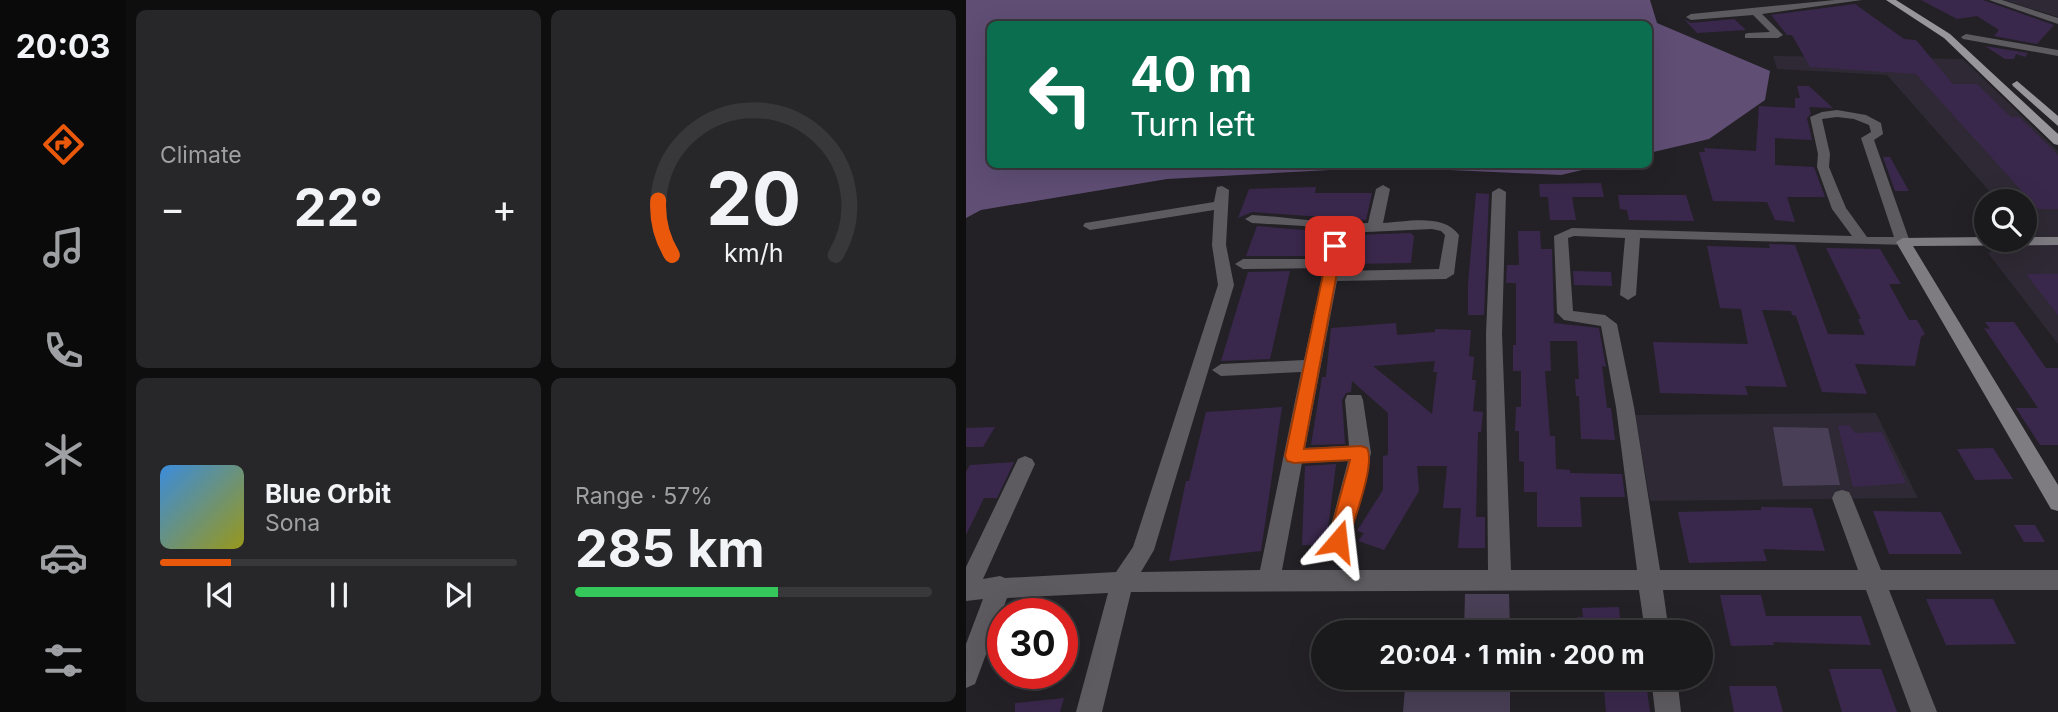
<!DOCTYPE html>
<html lang="en">
<head>
<meta charset="utf-8">
<style>
	:root { --surface:#1a191c; --page:#272629; --text:#f1f3f6; --muted:#9fa0a3; --line:#38383b; --accent:#ea580c }
	body { margin:0; font-family:Inter,sans-serif; background:var(--page); color:var(--text); height:100vh; display:flex; flex-direction:column; font-size:26px; white-space:nowrap }
	* { box-sizing:border-box; margin:0 }
	p { font-size:23px; color:var(--muted) }
	.icon { flex:none; width:38px; height:38px; fill:none; stroke:currentColor; stroke-width:2; stroke-linecap:round; stroke-linejoin:round }
	.map { position:relative; flex:1; overflow:hidden }
	.side { display:flex; flex-direction:column; gap:10px; padding:10px; background:#0e0e0f; width:840px }
	.side>* { flex:none }
	.guide { position:absolute; left:21px; top:21px; width:665px; height:147px; border-radius:10px; box-shadow:0 7px 28px #0002,0 0 0 2px var(--line); background:#0b6e4f; color:#fff; overflow:hidden }
	.buttons { position:absolute; left:1008px; top:189px; display:grid; gap:14px }
	.buttons a { display:grid; place-items:center; width:63px; height:63px; border-radius:50%; background:var(--surface); box-shadow:0 7px 28px #0002,0 0 0 2px var(--line); font-size:35px }
	.speed { position:absolute; left:21px; top:598px; display:flex; gap:14px; font-size:35px; font-weight:700; text-align:center }
	.speed>* { display:grid; place-content:center; width:91px; height:91px; border-radius:50%; background:var(--surface); box-shadow:0 7px 28px #0002,0 0 0 2px var(--line); line-height:1 }
	.speed .limit { border:10px solid #d22; background:#fff; color:#111 }
	.pin { position:absolute; display:grid; place-items:center; width:60px; height:60px; color:#fff; margin:-30px; border-radius:14px; box-shadow:0 4px 10px #0006 }
	.me { position:absolute; width:77px; margin:-38px; rotate:17deg; stroke-linejoin:round; filter:drop-shadow(0 0 5px #0008) }
	.turn { display:flex; align-items:center; gap:24px; height:147px; padding:0 28px; font-size:32px }
	.turn .icon { width:91px; height:91px; stroke-width:2.5 }
	.turn b { display:block; font-size:49px; line-height:60px }
	.big { font-size:52px; font-weight:700; line-height:1.1 }
	.side .widget { flex:1; display:flex; flex-direction:column; justify-content:center; gap:10px; min-width:0; padding:0 24px; border-radius:10px; background:var(--page) }
	.side .dial { align-items:center; gap:0 }
	.dial svg { height:182px; overflow:visible; fill:none; stroke:var(--line); stroke-width:7; stroke-linecap:round; text-anchor:middle }
	.dial text { fill:var(--text); stroke:none }
	.song { display:flex; align-items:center; gap:21px }
	.cover { width:84px; height:84px; border-radius:10px; background:linear-gradient(135deg,hsl(210 70% 55%),hsl(60 70% 35%)) }
	.played { height:7px; border-radius:4px; background:linear-gradient(90deg,var(--accent) 20%,var(--line) 20%) }
	.keys { display:flex; justify-content:space-around; direction:ltr }
	.heat { display:flex; justify-content:space-between; align-items:center; font-size:38px; direction:ltr }
	.charge { height:10px; border-radius:5px; background:linear-gradient(90deg,#34c759 57%,var(--line) 0) }
	.side .tiles { flex:1; display:grid; gap:10px; grid-template-columns:repeat(2,1fr) }
	.trip { position:absolute; left:345px; top:620px; width:402px; height:70px; border-radius:35px; background:var(--surface); box-shadow:0 7px 28px #0002,0 0 0 2px var(--line); font-weight:700; line-height:70px; text-align:center }
	main { display:flex; flex:1; min-height:0 }
	.dock { display:flex; flex-direction:column; width:126px; justify-content:space-around; align-items:center; background:#0a0a0b; color:var(--muted) }
	.dock .icon { width:49px; height:49px }
	.dock .current { color:var(--accent) }
	.dock b { font-size:32px; color:var(--text) }
	.map>svg:first-child { display:block }
</style>
</head>
<body>
<main>
<nav class="dock">
<b>20:03</b>
<svg class="icon current" aria-label="directions" viewBox="0 0 24 24"><path d="M12 3l9 9-9 9-9-9zM9 14v-3h6M13 9l2 2-2 2"/></svg>
<svg class="icon" aria-label="music" viewBox="0 0 24 24"><path d="M9 18V5l10-2v13"/><circle cx="6" cy="18" r="3"/><circle cx="16" cy="16" r="3"/></svg>
<svg class="icon" aria-label="phone" viewBox="0 0 24 24"><path d="M5 4h4l2 5-3 2q2 4 5 5l2-3 5 2v4C11 20 4 13 5 4z"/></svg>
<svg class="icon" aria-label="climate" viewBox="0 0 24 24"><path d="M12 3v18M4 7l16 10M4 17L20 7"/></svg>
<svg class="icon" aria-label="car" viewBox="0 0 24 24"><path d="M5 17H2v-5l4-1 3-4h7l3 4 3 1v5h-3M9 17h6M6 11h13"/><circle cx="7" cy="17" r="2"/><circle cx="17" cy="17" r="2"/></svg>
<svg class="icon" aria-label="filters" viewBox="0 0 24 24"><path d="M4 7h16M4 17h16"/><circle cx="9" cy="7" r="2"/><circle cx="15" cy="17" r="2"/></svg>
</nav>
<section class="side">
<div class="tiles">
<div class="widget"><p>Climate</p>
<div class="heat"><a>−</a><b class="big">22°</b><a>+</a></div>
</div>
<div class="widget dial"><svg viewBox="0 0 100 80">
<path d="M14 69A42 42 0 1 1 86 69"/>
<path d="M14 69A42 42 0 0 1 8 45" stroke="#ea580c"/>
<text x="50" y="56" font-size="32" font-weight="700">20</text>
<text x="50" y="72" font-size="11">km/h</text>
</svg></div>
<div class="widget">
<div class="song"><i class="cover"></i><div><b>Blue Orbit</b><p>Sona</p></div></div>
<div class="played"></div>
<div class="keys"><svg class="icon" aria-label="previous" viewBox="0 0 24 24"><path d="M18 5L8 12l10 7zM5 5v14"/></svg><svg class="icon" aria-label="pause" viewBox="0 0 24 24"><path d="M8 5v14M16 5v14"/></svg><svg class="icon" aria-label="next" viewBox="0 0 24 24"><path d="M6 5l10 7-10 7zM19 5v14"/></svg></div>
</div>
<div class="widget"><p>Range · 57%</p><b class="big">285 km</b><div class="charge"></div></div>
</div>
</section>
<div class="map">
<svg width="1092" height="712" viewBox="0 0 1092 712">
	<rect width="100%" height="100%" fill="#232126"/>
	<g fill="#2e2934">
		<polygon points="1038,0 1092,0 1092,17"/>
		<polygon points="807,56 997,59 1092,151 1092,344 1022,253 1042,240 1059,240 1059,201 1032,201 921,75 811,69"/>
		<polygon points="910,413 952,498 684,501 669,415"/>
	</g>
	<g fill="#493f56">
		<polygon points="807,427 862,428 874,485 817,486"/>
		<polygon points="499,594 543,594 544,632 498,632"/>
		<polygon points="440,677 544,677 544,712 437,712"/>
	</g>
	<polygon fill="#604e75" points="0,0 684,0 691,23 804,71 799,100 743,139 683,153 682,24 24,24 24,164 637,165 595,175 419,167 201,179 15,210 0,218"/>
	<g fill="#3a284c" fill-rule="evenodd">
		<polygon points="955,0 1017,0 1088,25 1071,44 1028,36 1033,30 1011,16 991,19"/>
		<polygon points="889,4 938,39 950,40 987,84 1011,84 1045,117 1053,117 1092,155 1092,209 1072,209 950,74 844,67 826,35 821,35 805,15"/>
		<polygon points="718,19 725,23 768,19 780,30 731,33"/>
		<polygon points="1019,46 1062,53 1059,57 1050,54 1048,59 1039,59"/>
		<polygon points="831,86 843,86 867,108 843,107 845,114 841,118 846,140 809,138 809,165 848,167 859,197 821,197 829,222 809,220 801,202 747,201 733,152 739,152 738,148 790,151 793,106 829,108 829,98 834,98"/>
		<polygon points="917,157 924,157 943,191 929,191"/>
		<polygon points="635,183 638,197 606,197 610,220 584,220 582,197 574,197 573,184"/>
		<polygon points="350,187 349,193 406,193 400,220 286,212 272,218 283,189"/>
		<polygon points="510,193 523,194 518,315 502,315 502,284"/>
		<polygon points="652,195 720,195 728,221 663,220 661,210 654,209"/>
		<polygon points="291,226 348,231 340,256 280,256"/>
		<polygon points="552,231 574,231 575,249 586,249 588,323 633,328 640,367 636,366 641,408 645,408 649,440 615,439 613,396 610,396 609,379 613,379 611,341 584,341 585,371 579,371 584,436 589,436 590,469 604,470 604,473 656,474 659,497 614,497 616,527 571,527 571,492 558,492 558,462 553,461 553,431 549,431 550,407 555,407 555,371 547,371 547,345 550,345 550,283 540,283 541,265 553,265"/>
		<polygon points="444,233 448,236 445,263 384,264 389,235"/>
		<polygon points="803,244 829,245 862,334 899,335 892,319 895,319 860,248 914,249 935,284 923,284 943,320 951,320 959,334 955,337 949,366 889,364 901,394 856,392 830,316 826,315 825,311 796,310 821,387 779,386 782,395 694,393 687,342 782,344 775,309 754,308 741,246 804,248"/>
		<polygon points="324,271 304,359 255,361 282,272"/>
		<polygon points="607,271 645,272 646,286 608,285"/>
		<polygon points="1060,274 1092,274 1092,315"/>
		<polygon points="1019,322 1048,322 1080,368 1092,368 1092,445 1074,445 1050,408 1072,408 1018,328 1024,329"/>
		<path d="M 430,323 L 431,335 L 469,332 L 469,329 L 505,330 L 503,356 L 508,357 L 506,380 L 510,380 L 507,411 L 517,412 L 515,432 L 512,432 L 510,517 L 519,517 L 519,548 L 492,548 L 495,508 L 477,508 L 481,466 L 451,466 L 453,491 L 418,550 L 392,541 L 398,533 L 391,531 L 417,490 L 417,456 L 422,455 L 422,413 L 386,381 L 385,392 L 380,393 L 376,400 L 379,444 L 345,445 L 356,377 L 360,377 L 365,328 ZM 469,361 L 467,372 L 471,372 L 466,414 L 407,366 Z"/>
		<polygon points="316,407 295,551 203,561 220,481 223,481 240,412"/>
		<polygon points="883,425 889,433 916,432 940,483 887,487 872,426"/>
		<polygon points="29,427 17,447 0,447 0,428"/>
		<polygon points="1027,448 1047,479 1009,480 991,449"/>
		<polygon points="48,462 31,498 18,498 0,535 0,472 4,465"/>
		<polygon points="370,464 360,545 336,545 339,466"/>
		<polygon points="795,507 846,508 859,551 797,549 801,561 723,563 712,512 795,510"/>
		<polygon points="907,511 975,512 996,554 923,554"/>
		<polygon points="1048,525 1069,525 1079,542 1058,542"/>
		<polygon points="754,595 795,595 800,616 895,616 905,645 807,642 808,645 765,646"/>
		<polygon points="960,599 1027,599 1050,644 980,645"/>
		<polygon points="653,607 655,632 613,632 611,617 617,617 616,608"/>
		<polygon points="863,669 915,669 931,712 876,712"/>
		<polygon points="763,686 810,686 817,712 768,712"/>
		<polygon points="638,689 681,690 684,712 640,712"/>
		<polygon points="98,698 94,712 49,712 49,703"/>
	</g>
	<g fill="none" stroke-linecap="round" stroke-linejoin="round">
		<g fill="#5d5b5f" fill-rule="evenodd">
			<polygon points="869,0 896,0 796,14 817,35 812,38 779,38 779,34 782,33 804,32 787,15 725,20 720,17 725,14"/>
			<polygon points="1023,0 1036,0 1092,18 1092,24"/>
			<polygon points="1000,34 1092,50 1092,56 997,39 995,37"/>
			<path d="M 871,110 L 900,115 L 915,123 L 917,134 L 908,140 L 944,242 L 942,245 L 674,238 L 670,295 L 662,300 L 654,295 L 659,238 L 608,236 L 602,238 L 607,311 L 639,315 L 651,324 L 668,407 L 694,570 L 892,570 L 866,498 L 869,492 L 876,490 L 883,492 L 886,498 L 915,570 L 1092,570 L 1092,590 L 923,590 L 971,712 L 945,712 L 900,590 L 697,590 L 703,632 L 679,632 L 673,590 L 165,592 L 136,712 L 110,712 L 142,593 L 41,598 L 9,684 L 0,688 L 0,644 L 17,599 L 0,601 L 0,567 L 52,459 L 59,456 L 66,459 L 69,464 L 17,579 L 34,576 L 39,578 L 150,572 L 167,547 L 252,285 L 246,245 L 248,210 L 124,230 L 117,226 L 119,223 L 248,202 L 251,187 L 256,186 L 263,190 L 260,245 L 268,285 L 188,550 L 175,572 L 294,570 L 335,372 L 255,376 L 246,370 L 255,364 L 338,360 L 358,268 L 277,269 L 269,264 L 277,259 L 360,259 L 365,232 L 338,226 L 286,223 L 279,219 L 286,215 C 325,217 364,225 402,223 L 410,189 L 417,185 L 424,189 L 417,223 C 441,222 477,213 493,235 L 488,274 L 480,279 L 371,281 L 339,448 L 383,446 L 379,400 L 381,395 L 395,395 L 397,400 L 405,453 L 383,541 L 380,547 L 372,550 L 364,547 L 361,541 L 382,461 L 336,463 L 316,570 L 522,570 L 520,334 L 526,192 L 533,188 L 540,192 L 536,334 L 545,570 L 671,570 L 650,407 L 635,326 L 598,320 L 591,313 L 588,236 L 606,228 L 886,236 L 866,209 L 851,167 L 852,154 L 844,117 L 856,112 ZM 871,117 L 888,119 L 903,125 L 905,132 L 895,138 L 928,237 L 901,237 L 880,208 L 872,189 L 863,167 L 864,154 L 856,119 ZM 466,229 L 475,231 L 479,235 L 473,269 L 372,271 L 379,233 Z"/>
			<polygon points="685,677 711,677 715,712 689,712"/>
		</g>
		<polygon fill="#7e7c81" fill-rule="evenodd" points="1020,237 1020,240 1059,240 1059,237 1092,237 1092,245 947,246 1092,485 1092,511 1085,509 930,242 937,238"/>
		<g fill="#98959b" fill-rule="evenodd">
			<polygon points="920,0 930,0 984,34 1092,134 1092,145 1088,144 978,38"/>
			<polygon points="1051,81 1092,116 1092,126 1047,86 1046,84"/>
		</g>
	</g>
	<path fill="#ea580c" stroke="#983908" stroke-width="2" d="M 369,242 L 376,246 L 338,449 L 395,446 L 401,448 C 410,464 387,522 382,541 L 379,547 L 372,549 L 365,547 L 362,541 L 384,460 L 328,463 L 321,461 L 319,456 L 363,246 Z"/>
</svg>
<div class="buttons">
<a><svg class="icon" aria-label="search" viewBox="0 0 24 24"><circle cx="10" cy="10" r="6"/><path d="M15 15l6 6"/></svg></a>
</div>
<div class="speed"><div class="limit">30</div></div>
<div class="pin" style="left:369px;top:246px;background:#d93025"><svg class="icon" aria-label="arrive" viewBox="0 0 24 24"><path d="M6 21V4h12l-3 4 3 4H6"/></svg></div>
<svg class="me" style="left:372px;top:541px" viewBox="-20 -20 40 40"><path d="M0-17L14 15 0 8-14 15z" fill="#ea580c" stroke="#fff" stroke-width="4"/></svg>
<div class="trip">20:04 · 1 min · 200 m</div>
<div class="guide">
<div class="turn"><svg class="icon" aria-label="left" viewBox="0 0 24 24"><path d="M17 20v-9H6M10 6l-5 5 5 5"/></svg><div><b>40 m</b>Turn left</div></div>
</div>
</div>
</main>
</body>
</html>
